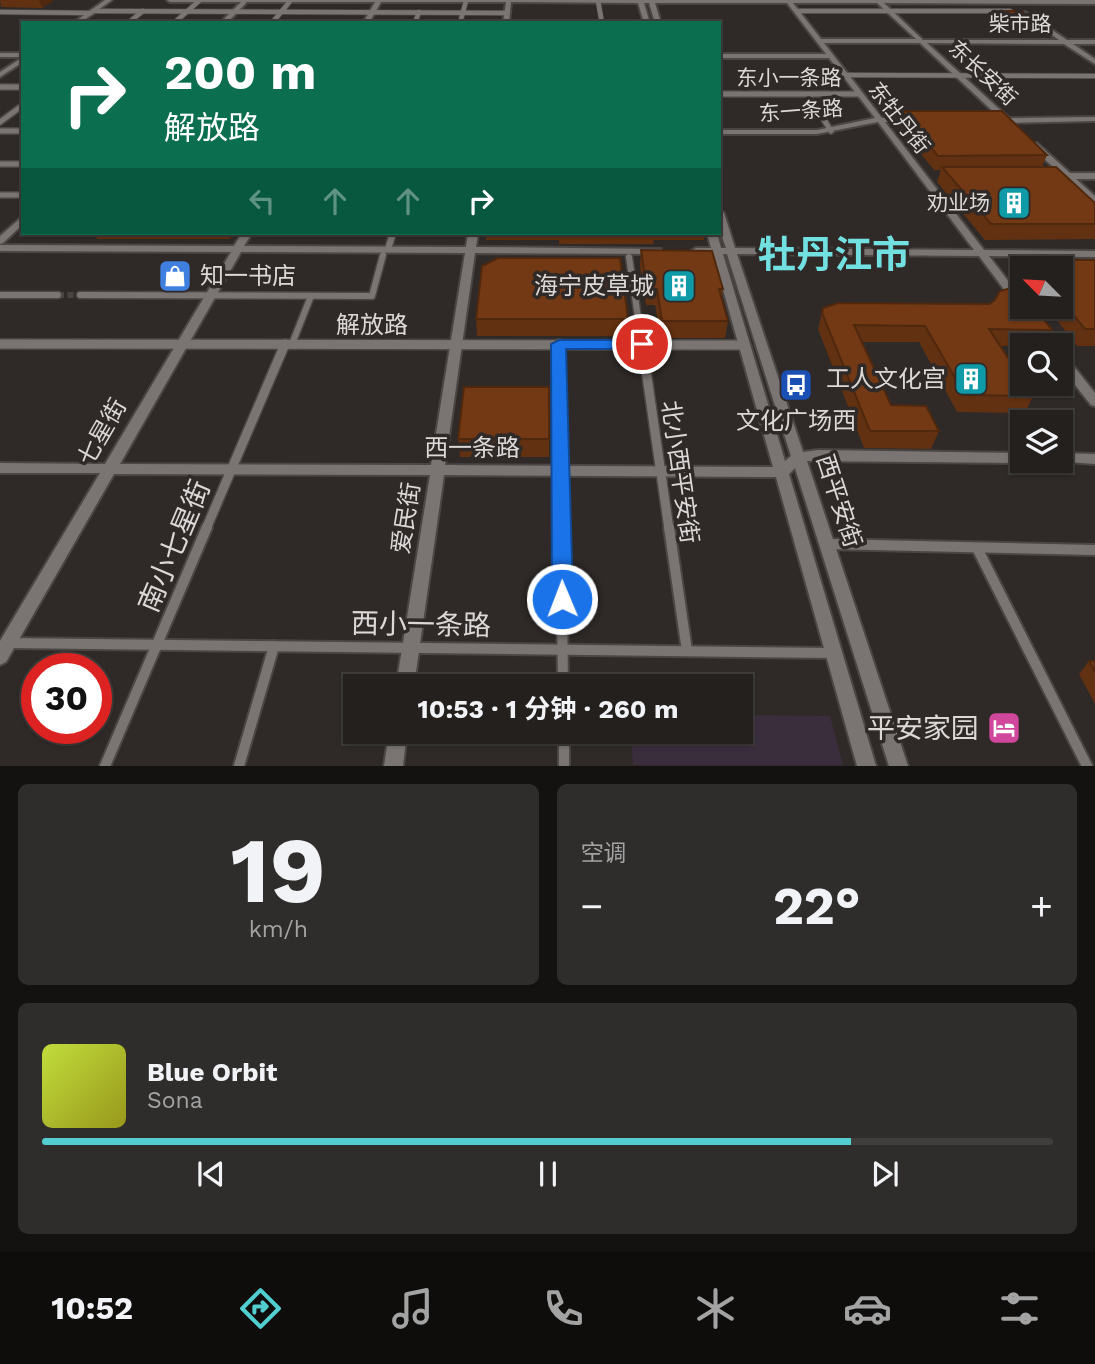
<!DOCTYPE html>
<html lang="zh">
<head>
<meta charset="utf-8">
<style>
	:root { --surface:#23201e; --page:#2f2d2b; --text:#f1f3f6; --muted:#a3a3a4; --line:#403e3c; --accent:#52cdd0 }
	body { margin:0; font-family:"Work Sans","Noto Sans SC",sans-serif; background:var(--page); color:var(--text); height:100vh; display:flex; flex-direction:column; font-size:26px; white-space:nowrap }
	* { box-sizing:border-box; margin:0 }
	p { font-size:23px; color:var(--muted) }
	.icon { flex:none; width:38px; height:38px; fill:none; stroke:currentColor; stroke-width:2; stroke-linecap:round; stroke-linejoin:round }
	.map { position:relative; height:766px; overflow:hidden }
	.drawer { display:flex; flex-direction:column; gap:18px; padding:18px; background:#131210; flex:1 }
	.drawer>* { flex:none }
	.hud { position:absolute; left:21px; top:21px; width:700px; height:214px; border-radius:0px; box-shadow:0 2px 5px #0004,0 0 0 2px var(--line); background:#0b6e4f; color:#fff; overflow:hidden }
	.needle { width:46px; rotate:294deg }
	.fabs { position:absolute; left:1010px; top:256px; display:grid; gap:14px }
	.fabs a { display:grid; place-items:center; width:63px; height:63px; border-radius:0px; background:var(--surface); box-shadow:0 2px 5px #0004,0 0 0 2px var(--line); font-size:35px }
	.speed { position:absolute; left:21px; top:653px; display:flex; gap:14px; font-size:35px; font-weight:700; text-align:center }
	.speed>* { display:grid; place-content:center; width:91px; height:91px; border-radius:50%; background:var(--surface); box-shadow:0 2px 5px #0004,0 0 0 2px var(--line); line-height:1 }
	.speed .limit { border:10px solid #d22; background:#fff; color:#111 }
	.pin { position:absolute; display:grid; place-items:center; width:60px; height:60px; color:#fff; margin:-30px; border:4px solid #fff; border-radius:50%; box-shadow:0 2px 7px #0007 }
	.me { position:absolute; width:77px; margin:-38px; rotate:359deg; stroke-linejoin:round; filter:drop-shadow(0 0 5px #0008) }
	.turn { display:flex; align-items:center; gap:24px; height:147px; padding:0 28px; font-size:32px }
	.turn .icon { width:91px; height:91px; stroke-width:2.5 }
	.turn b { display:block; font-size:49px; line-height:60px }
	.lanes { display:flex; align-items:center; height:66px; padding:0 28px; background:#0003; justify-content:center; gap:35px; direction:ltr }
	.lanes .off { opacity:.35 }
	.big { font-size:52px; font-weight:700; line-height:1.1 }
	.drawer .tile { flex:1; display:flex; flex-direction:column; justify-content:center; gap:10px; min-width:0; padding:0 24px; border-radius:10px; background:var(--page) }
	.drawer .dial { align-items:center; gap:0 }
	.dial b { font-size:91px; line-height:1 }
	.song { display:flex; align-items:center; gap:21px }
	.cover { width:84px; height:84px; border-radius:10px; background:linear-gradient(135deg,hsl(70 70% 55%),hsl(60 70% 35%)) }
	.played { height:7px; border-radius:4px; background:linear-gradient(90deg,var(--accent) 80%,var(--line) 80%) }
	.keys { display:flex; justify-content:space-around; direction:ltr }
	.heat { display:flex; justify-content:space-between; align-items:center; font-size:38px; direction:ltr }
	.drawer .tiles { flex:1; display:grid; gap:18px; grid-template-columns:1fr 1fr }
	.tile:last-child { grid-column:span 2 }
	.trip { position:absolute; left:343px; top:674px; width:410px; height:70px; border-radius:0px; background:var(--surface); box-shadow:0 2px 5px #0004,0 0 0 2px var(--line); font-weight:700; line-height:70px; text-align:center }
	.dock { display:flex; height:112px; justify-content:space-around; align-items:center; background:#0e0d0c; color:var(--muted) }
	.dock .icon { width:49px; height:49px }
	.dock .selected { color:var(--accent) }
	.dock b { font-size:32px; color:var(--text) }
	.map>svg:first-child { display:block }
</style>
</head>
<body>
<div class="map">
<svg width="1095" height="766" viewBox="0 0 1095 766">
	<rect width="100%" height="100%" fill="#2f2a28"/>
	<polygon fill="#3a2e3d" points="740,715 830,716 843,765 633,765 631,732 740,732"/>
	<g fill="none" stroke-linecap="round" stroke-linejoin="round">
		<polyline stroke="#494442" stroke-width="6" stroke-dasharray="6 3.5" stroke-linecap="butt" points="58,295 80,295"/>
		<defs>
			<g id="street-far4">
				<polyline points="598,1 602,23"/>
				<polyline points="93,11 507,13"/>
				<polyline points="796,11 1010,11"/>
				<polyline points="0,12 91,13"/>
				<polyline points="128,23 143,11"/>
				<polyline points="174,23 200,0"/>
				<polyline points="272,23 291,0"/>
				<polyline points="415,23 419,12"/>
				<polyline points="460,23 466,1"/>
				<polyline points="844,75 1095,76"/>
				<polyline points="0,87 23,87"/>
			</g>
			<g id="street-far3">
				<polyline points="0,87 23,87"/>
				<polyline points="719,94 859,94"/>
				<polyline points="808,94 831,131"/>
				<polyline points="0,122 23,105"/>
				<polyline points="0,131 23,131"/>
				<polyline points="0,164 23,164"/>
				<polyline points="0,195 23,195"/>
			</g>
			<g id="street-far2">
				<polyline points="388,249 393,233"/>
				<polyline points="629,257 642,344"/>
				<polyline points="0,295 58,295"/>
				<polyline points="80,295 372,296 383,255"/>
				<polyline points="0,344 103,344"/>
				<polyline points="292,344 311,296"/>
			</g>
			<g id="street-far1">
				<polyline points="642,342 669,529"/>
				<polyline points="0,344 745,345"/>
				<polyline points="559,344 561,529"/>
				<polyline points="206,529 285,344"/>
			</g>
			<g id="street">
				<polyline points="561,527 563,686"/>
				<polyline points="669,527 687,651"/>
				<polyline points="827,544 1095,550"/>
				<polyline points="977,548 1087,766"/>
				<polyline points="8,643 834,653"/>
				<polyline points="564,732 564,766"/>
				<polyline points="105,766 207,527"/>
				<polyline points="239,766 274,646"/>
			</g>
			<g id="secondary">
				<polygon points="105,0 112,0 80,23 73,23"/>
				<path d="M 167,0 L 1095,0 L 1095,4 L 884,3 L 923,40 L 1059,40 L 1023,15 L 1025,12 L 1067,40 L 1095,40 L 1095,44 L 1073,44 L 1095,59 L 1095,64 L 1064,44 L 927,43 L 1009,118 L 1095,117 L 1095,121 L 1008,123 L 992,122 L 992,118 L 1000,118 L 920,43 L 824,43 L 882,118 L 917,118 L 917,122 L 885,122 L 984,250 L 1095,251 L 1095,257 L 989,256 L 1022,299 L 1022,306 L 1027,306 L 1026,308 L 1018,308 L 979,256 L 737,254 L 803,452 L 818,450 L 1022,453 L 1022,460 L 1027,460 L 1022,463 L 807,461 L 908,766 L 889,766 L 795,468 L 789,474 L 876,766 L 857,766 L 776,477 L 444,475 L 414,686 L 396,686 L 430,475 L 114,474 L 6,662 L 0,665 L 0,641 L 100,473 L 0,473 L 0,463 L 105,464 L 231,252 L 0,251 L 0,245 L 234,246 L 242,233 L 252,233 L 244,246 L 466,247 L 468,233 L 478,233 L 476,247 L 661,249 L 661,253 L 657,254 L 475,253 L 445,465 L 773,467 L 713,254 L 696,254 L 691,251 L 696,248 L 711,248 L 707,233 L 717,233 L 721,248 L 726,248 L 719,228 L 719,210 L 724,213 L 735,248 L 974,250 L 878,122 L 817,134 L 719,134 L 719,130 L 817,130 L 875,118 L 829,58 L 719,58 L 719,54 L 826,54 L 787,3 L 655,3 L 661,23 L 655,23 L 649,3 L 644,3 L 650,23 L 644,23 L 638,3 L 511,2 L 509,23 L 503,23 L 506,2 L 381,2 L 369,23 L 363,23 L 375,2 L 247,2 L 227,23 L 220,23 L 241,2 L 170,2 ZM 793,3 L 877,3 L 916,39 L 821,39 ZM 241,252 L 465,253 L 431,465 L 120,464 ZM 723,254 L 727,254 L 791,456 L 785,461 Z"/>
				<rect x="0" y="53" width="23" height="4"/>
				<polygon points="23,57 23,62 0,77 0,72"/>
				<polygon points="1031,143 1037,143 1070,173 1095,173 1095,179 1076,179 1095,196 1095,204 1066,179 1062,178 1062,175 1031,147"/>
				<polygon points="23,216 23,224 3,243 0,244 0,236"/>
				<polygon points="1037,323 1041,324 1058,345 1046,345 1031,326"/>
				<polygon points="1060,353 1064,354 1095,393 1095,406 1091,405 1060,366"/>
				<polygon points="1060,453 1095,454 1095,464 1055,461 1060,460"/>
				<polygon points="389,732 407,732 403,766 384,766"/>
			</g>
		</defs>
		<use href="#street-far4" stroke="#4a4644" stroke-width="6"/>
		<use href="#street-far3" stroke="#4a4644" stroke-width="8"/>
		<use href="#street-far2" stroke="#4a4644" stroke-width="9"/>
		<use href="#street-far1" stroke="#4a4644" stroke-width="12"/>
		<use href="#street" stroke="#4a4644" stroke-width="14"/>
		<use href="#secondary" stroke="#4a4644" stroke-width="4"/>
		<use href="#street-far4" stroke="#7a7572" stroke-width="4.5"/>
		<use href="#street-far3" stroke="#7a7572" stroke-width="5"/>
		<use href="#street-far2" stroke="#7a7572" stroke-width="6"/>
		<use href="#street-far1" stroke="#7a7572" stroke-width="9"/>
		<use href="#street" stroke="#7a7572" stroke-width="10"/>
		<use href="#secondary" fill="#7a7572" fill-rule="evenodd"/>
	</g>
	<g fill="#623111">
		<polygon points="0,0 52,0 53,1 42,8 1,7"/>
		<polygon points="1002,11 1038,23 1035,31 1015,31 1000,19"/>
		<polygon points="902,111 1047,155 1042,167 1095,203 1095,239 985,240 937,182 941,170 934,170 898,125"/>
		<polygon points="95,233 239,233 230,239 97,239"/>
		<polygon points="274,233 381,233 380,235 274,235"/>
		<polygon points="486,233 705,233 704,240 654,240 653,244 559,244 559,240 486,240"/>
		<polygon points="641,250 723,289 722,298 728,321 725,338 661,338 655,305 646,305 640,266"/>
		<polygon points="1029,260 1095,260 1095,346 1077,346 1046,306 1060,306 1060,268 1025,268"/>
		<polygon points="823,308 1052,330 1044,345 1000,346 1033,396 1025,413 957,412 919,342 862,342 891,405 939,431 931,449 864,448 818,329"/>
		<polygon points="476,319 628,319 626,336 477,336"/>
		<polygon points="549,387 549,457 460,457 458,439"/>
		<polygon points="1089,661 1095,661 1095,704 1079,674"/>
	</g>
	<g fill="#50280e">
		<polygon points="39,0 52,0 53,1 42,8"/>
		<polygon points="228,233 239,233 230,239"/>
	</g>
	<g fill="#723914" stroke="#50280e" stroke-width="2">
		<polygon points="1002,11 1021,11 1038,23 1018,22"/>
		<polygon points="902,111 1002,111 1047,155 938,156"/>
		<polygon points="942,167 1056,167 1095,203 1095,224 991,224"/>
		<polygon points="641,250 712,251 723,289 719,289 728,321 662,321 657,289 647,289"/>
		<polygon points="498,258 620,258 628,319 476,319 482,266"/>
		<polygon points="1029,260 1095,260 1095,329 1085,329 1060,299 1060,268 1035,268"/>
		<polygon points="1018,286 1022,292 1022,306 1033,306 1052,330 989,329 1022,379 1022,383 1025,383 1033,396 965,395 925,326 854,325 891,405 926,406 939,431 870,431 822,313 823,308 838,303 989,304 994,301 1000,291"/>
		<polygon points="464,387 549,387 549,439 458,439"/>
		<polygon points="1089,661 1095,661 1095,672"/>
	</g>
	<polygon fill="#1a73e8" stroke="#114b97" stroke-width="2" points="559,340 642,340 649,344 642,349 566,349 573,599 569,605 562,608 555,605 552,599 551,344"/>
	<defs>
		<symbol id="building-square" viewBox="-11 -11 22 22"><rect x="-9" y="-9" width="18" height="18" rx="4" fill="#0f9aa8" stroke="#2f2a28"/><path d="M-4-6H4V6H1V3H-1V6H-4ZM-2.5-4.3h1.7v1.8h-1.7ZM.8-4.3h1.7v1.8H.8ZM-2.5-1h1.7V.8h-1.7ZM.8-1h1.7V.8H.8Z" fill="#fff"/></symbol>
		<symbol id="shop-square" viewBox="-11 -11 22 22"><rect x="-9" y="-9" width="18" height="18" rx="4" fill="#3f7fe0" stroke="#2f2a28"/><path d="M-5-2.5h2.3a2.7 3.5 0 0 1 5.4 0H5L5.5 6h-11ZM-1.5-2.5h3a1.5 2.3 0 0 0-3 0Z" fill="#fff"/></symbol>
		<symbol id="bus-square" viewBox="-11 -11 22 22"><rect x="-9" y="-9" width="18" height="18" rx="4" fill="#1a4fb4" stroke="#2f2a28"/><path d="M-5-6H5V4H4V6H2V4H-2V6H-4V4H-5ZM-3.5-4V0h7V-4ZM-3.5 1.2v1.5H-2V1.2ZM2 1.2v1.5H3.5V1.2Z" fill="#fff"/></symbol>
		<symbol id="hotel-square" viewBox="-11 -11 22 22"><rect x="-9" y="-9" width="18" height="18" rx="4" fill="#d1479c" stroke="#2f2a28"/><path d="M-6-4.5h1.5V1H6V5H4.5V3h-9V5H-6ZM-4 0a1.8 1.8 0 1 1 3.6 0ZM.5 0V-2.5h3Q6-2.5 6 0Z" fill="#fff"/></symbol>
	</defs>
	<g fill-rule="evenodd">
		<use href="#building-square" x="995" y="184" width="38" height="38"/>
		<use href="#shop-square" x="156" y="257" width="38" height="38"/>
		<use href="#building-square" x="660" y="267" width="38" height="38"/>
		<use href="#building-square" x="952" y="360" width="38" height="38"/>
		<use href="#bus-square" x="777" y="366" width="38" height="38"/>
		<use href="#hotel-square" x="985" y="709" width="38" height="38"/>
	</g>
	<g text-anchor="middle" stroke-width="7" stroke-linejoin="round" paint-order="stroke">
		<g font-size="21" fill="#dbd8d7" stroke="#2f2a28">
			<text x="1020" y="31">柴市路</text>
			<text transform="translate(983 73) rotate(43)" y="7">东长安街</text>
			<text x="789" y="85">东小一条路</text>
			<text transform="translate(801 111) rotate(-4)" y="7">东一条路</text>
			<text transform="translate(899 118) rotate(52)" y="7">东牡丹街</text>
		</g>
		<g font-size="21" fill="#dbd8d7" stroke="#2f2a28" text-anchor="end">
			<text x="990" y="210">劝业场</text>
		</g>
		<g font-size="24" fill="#dbd8d7" stroke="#2f2a28" text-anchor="end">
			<text x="200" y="284" text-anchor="start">知一书店</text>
			<text x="654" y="294">海宁皮草城</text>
			<text x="946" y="387">工人文化宫</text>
			<text x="796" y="429" text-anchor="middle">文化广场西</text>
		</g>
		<g font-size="24" fill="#dbd8d7" stroke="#2f2a28">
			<text x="372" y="333">解放路</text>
			<text transform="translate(102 432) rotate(-60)" y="8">七星街</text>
			<text x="472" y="456">西一条路</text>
			<text transform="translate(680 472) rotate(82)" y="8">北小西平安街</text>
			<text transform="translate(839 501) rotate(72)" y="8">西平安街</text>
			<text transform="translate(406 518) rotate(-81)" y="8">爱民街</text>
		</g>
		<g font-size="28" fill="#dbd8d7" stroke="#2f2a28">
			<text transform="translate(174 546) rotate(-67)" y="10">南小七星街</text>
			<text transform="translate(421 624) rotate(1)" y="10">西小一条路</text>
		</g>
		<g font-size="28" fill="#dbd8d7" stroke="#2f2a28" text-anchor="end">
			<text x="979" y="738">平安家园</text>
		</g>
		<g font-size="38" font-weight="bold" fill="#72dfe1" stroke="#2f2a28">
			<text x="834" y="268">牡丹江市</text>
		</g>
	</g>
</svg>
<div class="fabs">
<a><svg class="needle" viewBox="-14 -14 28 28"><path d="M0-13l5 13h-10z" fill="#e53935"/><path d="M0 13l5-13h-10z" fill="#a3a3a4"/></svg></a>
<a><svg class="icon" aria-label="search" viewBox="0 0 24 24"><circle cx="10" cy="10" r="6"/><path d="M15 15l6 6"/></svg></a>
<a><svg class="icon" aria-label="layers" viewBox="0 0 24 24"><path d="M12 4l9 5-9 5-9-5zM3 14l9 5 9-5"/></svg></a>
</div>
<div class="speed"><div class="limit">30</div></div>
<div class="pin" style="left:642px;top:344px;background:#d93025"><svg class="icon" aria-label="arrive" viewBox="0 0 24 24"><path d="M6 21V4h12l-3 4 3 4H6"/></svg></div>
<svg class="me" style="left:562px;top:599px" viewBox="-20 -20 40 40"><circle r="17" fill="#1a73e8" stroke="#fff" stroke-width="3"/><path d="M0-11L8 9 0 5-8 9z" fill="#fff"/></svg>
<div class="trip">10:53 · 1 分钟 · 260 m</div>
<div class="hud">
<div class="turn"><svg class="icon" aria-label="right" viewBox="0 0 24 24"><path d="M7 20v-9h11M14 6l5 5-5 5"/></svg><div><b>200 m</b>解放路</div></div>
<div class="lanes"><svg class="icon off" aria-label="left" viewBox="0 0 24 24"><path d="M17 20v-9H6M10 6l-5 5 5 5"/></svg><svg class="icon off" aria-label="ahead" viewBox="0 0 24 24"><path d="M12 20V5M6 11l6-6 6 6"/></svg><svg class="icon off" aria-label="ahead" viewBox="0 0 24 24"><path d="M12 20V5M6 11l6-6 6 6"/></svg><svg class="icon" aria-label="right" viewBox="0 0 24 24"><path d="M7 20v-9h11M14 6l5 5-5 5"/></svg></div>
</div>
</div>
<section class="drawer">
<div class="tiles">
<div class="tile dial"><b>19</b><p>km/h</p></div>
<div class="tile"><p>空调</p>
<div class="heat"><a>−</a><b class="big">22°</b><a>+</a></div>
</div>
<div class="tile">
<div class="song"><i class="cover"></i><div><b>Blue Orbit</b><p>Sona</p></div></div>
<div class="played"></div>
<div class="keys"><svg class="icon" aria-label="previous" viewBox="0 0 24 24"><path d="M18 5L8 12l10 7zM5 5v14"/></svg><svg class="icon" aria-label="pause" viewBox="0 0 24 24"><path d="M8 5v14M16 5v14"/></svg><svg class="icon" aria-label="next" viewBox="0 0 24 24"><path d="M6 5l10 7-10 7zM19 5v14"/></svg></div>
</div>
</div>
</section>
<nav class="dock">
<b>10:52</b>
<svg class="icon selected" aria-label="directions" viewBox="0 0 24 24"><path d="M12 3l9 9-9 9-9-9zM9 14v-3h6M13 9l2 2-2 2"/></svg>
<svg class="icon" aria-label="music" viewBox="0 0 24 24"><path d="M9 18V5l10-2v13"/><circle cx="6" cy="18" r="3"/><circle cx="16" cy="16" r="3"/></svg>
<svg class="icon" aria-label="phone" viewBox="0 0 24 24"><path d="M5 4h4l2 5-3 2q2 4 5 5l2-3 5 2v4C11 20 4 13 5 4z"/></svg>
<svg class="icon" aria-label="climate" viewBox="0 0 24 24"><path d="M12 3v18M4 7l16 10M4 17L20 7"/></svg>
<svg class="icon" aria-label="car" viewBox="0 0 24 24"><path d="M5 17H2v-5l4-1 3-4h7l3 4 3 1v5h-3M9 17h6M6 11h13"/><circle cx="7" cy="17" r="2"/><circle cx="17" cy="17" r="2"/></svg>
<svg class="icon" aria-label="filters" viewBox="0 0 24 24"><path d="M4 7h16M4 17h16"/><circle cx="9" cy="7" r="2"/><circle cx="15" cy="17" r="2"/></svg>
</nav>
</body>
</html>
